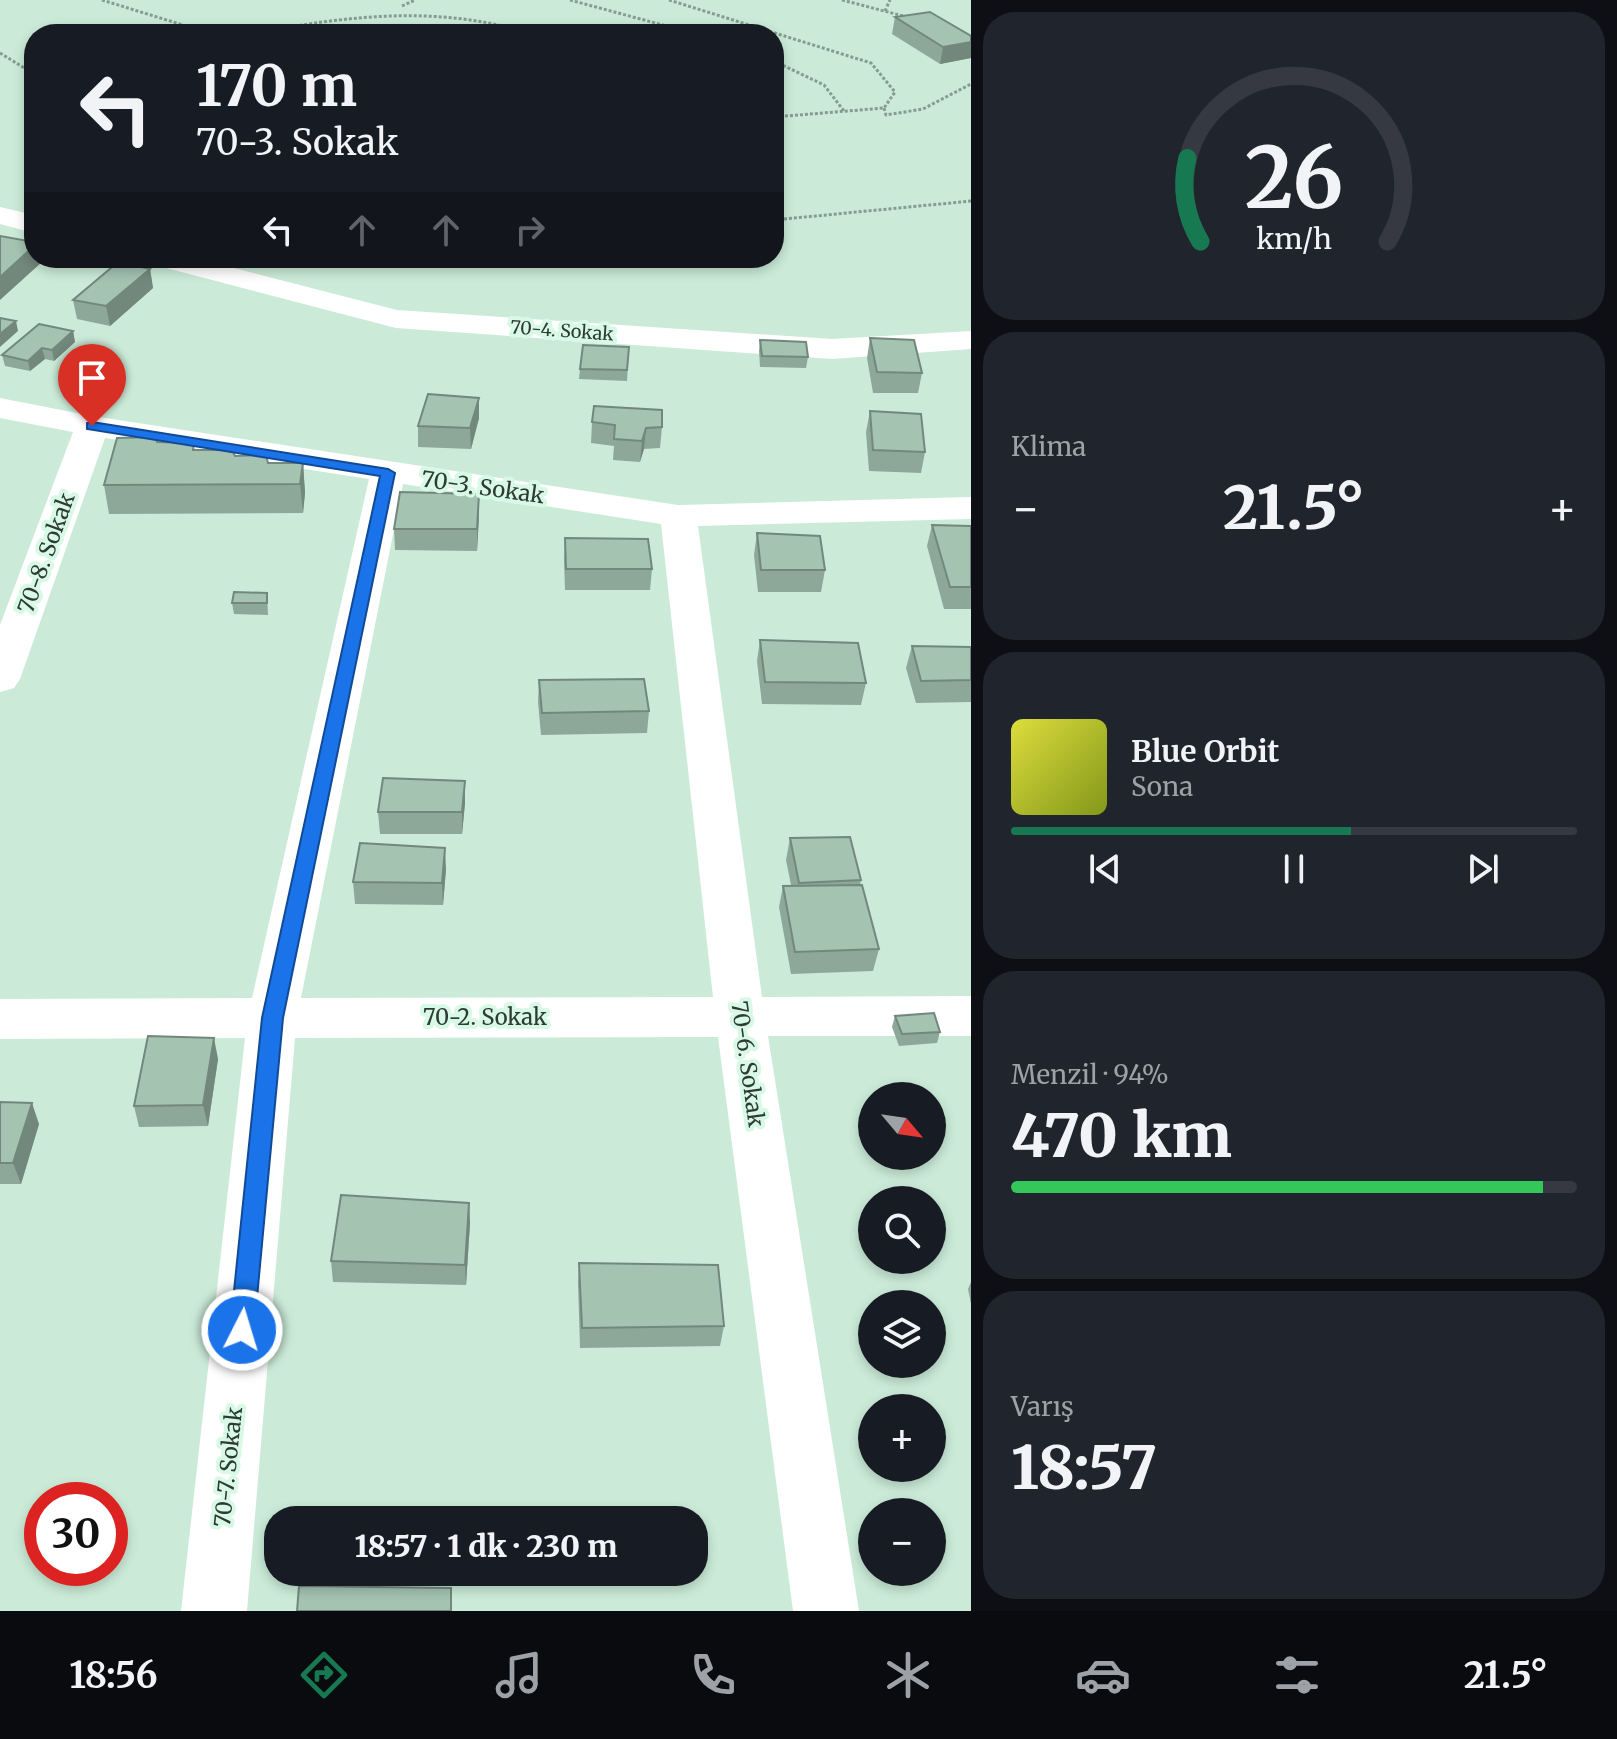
<!DOCTYPE html>
<html lang="tr">
<head>
<meta charset="utf-8">
<style>
	:root { --surface:#171b24; --page:#20242c; --text:#f1f3f6; --muted:#9ea1a6; --line:#363941; --accent:#177951 }
	body { margin:0; font-family:Merriweather,serif; background:var(--page); color:var(--text); height:100vh; display:flex; flex-direction:column; font-size:30px; white-space:nowrap }
	* { box-sizing:border-box; margin:0 }
	p { font-size:26px; color:var(--muted) }
	.icon { flex:none; width:44px; height:44px; fill:none; stroke:currentColor; stroke-width:2; stroke-linecap:round; stroke-linejoin:round }
	.map { position:relative; flex:1; overflow:hidden }
	.sheet { display:flex; flex-direction:column; gap:12px; padding:12px; background:#0d0f14; width:646px }
	.sheet>* { flex:none }
	.hud { position:absolute; left:24px; top:24px; width:760px; height:244px; border-radius:32px; box-shadow:0 4px 12px #0003; background:#171b24; color:var(--text); overflow:hidden }
	.needle { width:52px; rotate:119deg }
	.fabs { position:absolute; left:858px; top:1082px; display:grid; gap:16px }
	.fabs a { display:grid; place-items:center; width:88px; height:88px; border-radius:50%; background:var(--surface); box-shadow:0 4px 12px #0003; font-size:40px }
	.speed { position:absolute; left:24px; top:1482px; display:flex; gap:16px; font-size:40px; font-weight:700; text-align:center }
	.speed>* { display:grid; place-content:center; width:104px; height:104px; border-radius:50%; background:var(--surface); box-shadow:0 4px 12px #0003; line-height:1 }
	.speed .limit { border:12px solid #d22; background:#fff; color:#111 }
	.pin { position:absolute; display:grid; place-items:center; width:68px; height:68px; color:#fff; margin:-82px -34px; border-radius:50% 50% 50% 0; rotate:-45deg; box-shadow:0 0 8px #0007 }
	.pin .icon { rotate:45deg }
	.me { position:absolute; width:88px; margin:-44px; rotate:5deg; stroke-linejoin:round; filter:drop-shadow(0 0 6px #0008) }
	.turn { display:flex; align-items:center; gap:28px; height:168px; padding:0 40px; font-size:36px }
	.turn .icon { width:104px; height:104px; stroke-width:2.5 }
	.turn b { display:block; font-size:56px; line-height:68px }
	.lanes { display:flex; align-items:center; height:76px; padding:0 40px; background:#0003; justify-content:center; gap:40px; direction:ltr }
	.lanes .off { opacity:.35 }
	.big { font-size:60px; font-weight:800; line-height:1.1 }
	.sheet .widget { flex:1; display:flex; flex-direction:column; justify-content:center; gap:12px; min-width:0; padding:0 28px; border-radius:32px; background:var(--page) }
	.sheet .dial { align-items:center; gap:0 }
	.dial svg { height:208px; overflow:visible; fill:none; stroke:var(--line); stroke-width:7; stroke-linecap:round; text-anchor:middle }
	.dial text { fill:var(--text); stroke:none }
	.song { display:flex; align-items:center; gap:24px }
	.cover { width:96px; height:96px; border-radius:12px; background:linear-gradient(135deg,hsl(60 70% 55%),hsl(70 70% 35%)) }
	.played { height:8px; border-radius:4px; background:linear-gradient(90deg,var(--accent) 60%,var(--line) 60%) }
	.keys { display:flex; justify-content:space-around; direction:ltr }
	.heat { display:flex; justify-content:space-between; align-items:center; font-size:44px; direction:ltr }
	.charge { height:12px; border-radius:6px; background:linear-gradient(90deg,#34c759 94%,var(--line) 0) }
	.trip { position:absolute; left:264px; top:1506px; width:444px; height:80px; border-radius:32px; background:var(--surface); box-shadow:0 4px 12px #0003; font-weight:800; line-height:80px; text-align:center }
	.dock { display:flex; height:128px; justify-content:space-around; align-items:center; background:#090b0e; color:var(--muted) }
	.dock .icon { width:56px; height:56px }
	.dock .on { color:var(--accent) }
	.dock b { font-size:36px; color:var(--text) }
	main { display:flex; flex:1; min-height:0 }
	.map>svg:first-child { display:block }
</style>
</head>
<body>
<main>
<div class="map">
<svg width="971" height="1611" viewBox="0 0 971 1611">
	<rect width="100%" height="100%" fill="#cbebd8"/>
	<g fill="none" stroke-linecap="round" stroke-linejoin="round">
		<g stroke="#859c8f" stroke-width="3" stroke-dasharray="3 2" stroke-linecap="butt">
			<polyline points="102,0 212,34"/>
			<polyline points="570,0 696,34"/>
			<polyline points="669,0 871,63 895,92 884,108 774,117"/>
			<polyline points="842,0 907,17"/>
			<polyline points="402,6 415,0"/>
			<polyline points="885,11 890,0"/>
			<path d="M 250,34 C 346,16 437,4 532,34"/>
			<polyline points="0,53 34,74"/>
			<polyline points="774,61 824,85 844,111"/>
			<polyline points="884,108 886,115 923,109 971,84"/>
			<polyline points="774,220 971,201"/>
		</g>
		<g fill="#fff" fill-rule="evenodd">
			<polygon points="0,207 34,215 34,233 0,224"/>
			<polygon points="146,258 195,258 397,310 832,339 971,331 971,349 832,359 396,328 151,264"/>
			<path d="M 0,398 L 92,416 L 678,505 L 971,497 L 971,519 L 698,526 L 762,997 L 971,996 L 971,1036 L 768,1036 L 859,1611 L 793,1611 L 718,1037 L 295,1038 L 247,1611 L 181,1611 L 245,1038 L 0,1039 L 0,999 L 252,998 L 369,479 L 105,438 L 20,679 L 14,688 L 0,692 L 0,625 L 73,432 L 0,418 ZM 403,484 L 661,524 L 713,997 L 301,998 Z"/>
		</g>
	</g>
	<g fill="#8da898">
		<polygon points="895,17 971,42 971,58 940,64 892,34"/>
		<polygon points="150,269 153,288 110,326 77,319 73,300"/>
		<polygon points="73,331 75,342 54,361 45,359 30,371 5,366 2,355"/>
		<polygon points="870,338 922,373 918,393 873,393 867,358"/>
		<polygon points="760,340 808,357 806,368 760,367 759,351"/>
		<polygon points="629,347 627,381 579,379 580,369"/>
		<polygon points="870,411 925,452 921,473 869,471 866,432"/>
		<polygon points="479,418 471,449 418,447 418,426"/>
		<polygon points="592,422 662,427 660,448 644,449 640,462 613,460 614,446 591,443"/>
		<polygon points="157,442 235,456 268,463 303,463 305,493 303,513 109,514 104,485"/>
		<polygon points="479,515 477,551 395,550 394,529"/>
		<polygon points="932,525 971,526 971,609 944,609 927,546"/>
		<polygon points="757,533 825,570 821,592 758,592 754,555"/>
		<polygon points="565,538 652,569 650,590 565,590 564,560"/>
		<polygon points="267,593 268,615 234,614 232,603"/>
		<polygon points="760,640 866,683 861,705 762,704 757,661"/>
		<polygon points="912,646 971,647 971,702 916,703 906,668"/>
		<polygon points="539,680 649,711 647,733 541,735 538,702"/>
		<polygon points="465,781 465,803 462,834 380,834 378,812"/>
		<polygon points="790,838 861,880 860,885 879,949 873,971 791,974 779,907 783,886 791,885 786,860"/>
		<polygon points="446,869 443,905 355,904 353,882"/>
		<polygon points="895,1016 940,1032 937,1043 899,1046 892,1027"/>
		<polygon points="218,1059 208,1126 139,1127 134,1106"/>
		<polygon points="0,1102 39,1124 21,1184 0,1184"/>
		<polygon points="469,1203 470,1223 466,1285 333,1282 331,1261"/>
		<polygon points="579,1263 724,1326 720,1346 580,1348 578,1283"/>
		<polygon points="971,1282 971,1304 968,1289"/>
	</g>
	<g fill="#73887c">
		<polygon points="971,42 971,58 940,64 943,47"/>
		<polygon points="34,246 34,258 41,258 42,262 0,300 0,277"/>
		<polygon points="150,269 153,288 110,326 106,306"/>
		<polygon points="16,321 18,331 0,347 0,334"/>
		<polygon points="73,331 75,342 54,361 52,350"/>
		<polygon points="42,348 45,359 30,371 28,361"/>
		<polygon points="479,398 479,418 471,449 470,428"/>
		<polygon points="646,428 644,449 640,462 642,441"/>
		<polygon points="303,463 305,493 303,513 300,484"/>
		<polygon points="479,494 479,515 477,551 477,529"/>
		<polygon points="465,781 465,803 462,834 462,812"/>
		<polygon points="445,848 446,869 443,905 442,883"/>
		<polygon points="214,1038 218,1059 208,1126 203,1105"/>
		<polygon points="32,1103 39,1124 21,1184 13,1163"/>
		<polygon points="469,1203 470,1223 466,1285 465,1265"/>
	</g>
	<g fill="#a4c3b1" stroke="#73887c" stroke-width="2">
		<polygon points="930,12 971,36 971,42 943,47 895,17"/>
		<polygon points="0,236 34,242 34,246 0,277"/>
		<polygon points="118,262 150,269 106,306 73,300"/>
		<polygon points="0,318 16,321 0,334"/>
		<polygon points="39,324 73,331 52,350 42,348 28,361 2,355"/>
		<polygon points="870,338 914,340 922,373 877,372"/>
		<polygon points="760,340 806,342 808,357 762,356"/>
		<polygon points="583,345 629,347 627,370 580,369"/>
		<polygon points="428,394 479,398 470,428 418,426"/>
		<polygon points="594,406 662,410 662,427 646,428 642,441 614,439 615,425 592,422"/>
		<polygon points="870,411 921,414 925,452 873,450"/>
		<polygon points="155,437 157,442 194,443 193,450 232,450 235,456 266,455 268,463 303,463 300,484 104,485 117,438"/>
		<polygon points="400,492 479,494 477,529 394,529"/>
		<polygon points="932,525 971,526 971,587 950,587"/>
		<polygon points="757,533 820,536 825,570 761,570"/>
		<polygon points="565,538 648,539 652,569 566,569"/>
		<polygon points="234,592 267,593 267,603 232,603"/>
		<polygon points="760,640 858,643 866,683 765,682"/>
		<polygon points="912,646 971,647 971,680 921,681"/>
		<polygon points="644,679 649,711 542,713 539,680"/>
		<polygon points="383,778 465,781 462,812 378,812"/>
		<polygon points="850,837 861,880 799,883 790,838"/>
		<polygon points="360,843 445,848 442,883 353,882"/>
		<polygon points="862,885 879,949 795,952 783,886"/>
		<polygon points="934,1013 940,1032 902,1034 895,1016"/>
		<polygon points="148,1036 214,1038 203,1105 134,1106"/>
		<polygon points="0,1102 32,1103 13,1163 0,1163"/>
		<polygon points="341,1195 469,1203 465,1265 331,1261"/>
		<polygon points="579,1263 718,1265 724,1326 582,1328"/>
		<polygon points="299,1586 451,1588 451,1611 297,1611"/>
	</g>
	<polygon fill="#1a73e8" stroke="#114b97" stroke-width="2" points="92,422 388,469 395,473 283,1018 254,1330 250,1338 242,1341 233,1338 230,1330 262,1018 380,476 87,429 87,423"/>
	<g text-anchor="middle" stroke-width="8" stroke-linejoin="round" paint-order="stroke">
		<g font-size="18" fill="#2e3b34" stroke="#d8f9e5">
			<text transform="translate(562 331) rotate(4)" y="6">70-4. Sokak</text>
		</g>
		<g font-size="22" fill="#2e3b34" stroke="#d8f9e5">
			<text transform="translate(483 487) rotate(8)" y="8">70-3. Sokak</text>
			<text transform="translate(46 553) rotate(-70)" y="8">70-8. Sokak</text>
			<text x="485" y="1025">70-2. Sokak</text>
			<text transform="translate(748 1064) rotate(82)" y="8">70-6. Sokak</text>
			<text transform="translate(228 1467) rotate(-84)" y="8">70-7. Sokak</text>
		</g>
	</g>
</svg>
<div class="fabs">
<a><svg class="needle" viewBox="-14 -14 28 28"><path d="M0-13l5 13h-10z" fill="#e53935"/><path d="M0 13l5-13h-10z" fill="#9ea1a6"/></svg></a>
<a><svg class="icon" aria-label="search" viewBox="0 0 24 24"><circle cx="10" cy="10" r="6"/><path d="M15 15l6 6"/></svg></a>
<a><svg class="icon" aria-label="layers" viewBox="0 0 24 24"><path d="M12 4l9 5-9 5-9-5zM3 14l9 5 9-5"/></svg></a>
<a>+</a>
<a>−</a>
</div>
<div class="speed"><div class="limit">30</div></div>
<div class="pin" style="left:92px;top:426px;background:#d93025"><svg class="icon" aria-label="arrive" viewBox="0 0 24 24"><path d="M6 21V4h12l-3 4 3 4H6"/></svg></div>
<svg class="me" style="left:242px;top:1330px" viewBox="-20 -20 40 40"><circle r="17" fill="#1a73e8" stroke="#fff" stroke-width="3"/><path d="M0-11L8 9 0 5-8 9z" fill="#fff"/></svg>
<div class="trip">18:57 · 1 dk · 230 m</div>
<div class="hud">
<div class="turn"><svg class="icon" aria-label="left" viewBox="0 0 24 24"><path d="M17 20v-9H6M10 6l-5 5 5 5"/></svg><div><b>170 m</b>70-3. Sokak</div></div>
<div class="lanes"><svg class="icon" aria-label="left" viewBox="0 0 24 24"><path d="M17 20v-9H6M10 6l-5 5 5 5"/></svg><svg class="icon off" aria-label="ahead" viewBox="0 0 24 24"><path d="M12 20V5M6 11l6-6 6 6"/></svg><svg class="icon off" aria-label="ahead" viewBox="0 0 24 24"><path d="M12 20V5M6 11l6-6 6 6"/></svg><svg class="icon off" aria-label="right" viewBox="0 0 24 24"><path d="M7 20v-9h11M14 6l5 5-5 5"/></svg></div>
</div>
</div>
<section class="sheet">
<div class="widget dial"><svg viewBox="0 0 100 80">
<path d="M14 69A42 42 0 1 1 86 69"/>
<path d="M14 69A42 42 0 0 1 9 37" stroke="#177951"/>
<text x="50" y="56" font-size="32" font-weight="700">26</text>
<text x="50" y="72" font-size="11">km/h</text>
</svg></div>
<div class="widget"><p>Klima</p>
<div class="heat"><a>−</a><b class="big">21.5°</b><a>+</a></div>
</div>
<div class="widget">
<div class="song"><i class="cover"></i><div><b>Blue Orbit</b><p>Sona</p></div></div>
<div class="played"></div>
<div class="keys"><svg class="icon" aria-label="previous" viewBox="0 0 24 24"><path d="M18 5L8 12l10 7zM5 5v14"/></svg><svg class="icon" aria-label="pause" viewBox="0 0 24 24"><path d="M8 5v14M16 5v14"/></svg><svg class="icon" aria-label="next" viewBox="0 0 24 24"><path d="M6 5l10 7-10 7zM19 5v14"/></svg></div>
</div>
<div class="widget"><p>Menzil · 94%</p><b class="big">470 km</b><div class="charge"></div></div>
<div class="widget"><p>Varış</p><b class="big">18:57</b></div>
</section>
</main>
<nav class="dock">
<b>18:56</b>
<svg class="icon on" aria-label="directions" viewBox="0 0 24 24"><path d="M12 3l9 9-9 9-9-9zM9 14v-3h6M13 9l2 2-2 2"/></svg>
<svg class="icon" aria-label="music" viewBox="0 0 24 24"><path d="M9 18V5l10-2v13"/><circle cx="6" cy="18" r="3"/><circle cx="16" cy="16" r="3"/></svg>
<svg class="icon" aria-label="phone" viewBox="0 0 24 24"><path d="M5 4h4l2 5-3 2q2 4 5 5l2-3 5 2v4C11 20 4 13 5 4z"/></svg>
<svg class="icon" aria-label="climate" viewBox="0 0 24 24"><path d="M12 3v18M4 7l16 10M4 17L20 7"/></svg>
<svg class="icon" aria-label="car" viewBox="0 0 24 24"><path d="M5 17H2v-5l4-1 3-4h7l3 4 3 1v5h-3M9 17h6M6 11h13"/><circle cx="7" cy="17" r="2"/><circle cx="17" cy="17" r="2"/></svg>
<svg class="icon" aria-label="filters" viewBox="0 0 24 24"><path d="M4 7h16M4 17h16"/><circle cx="9" cy="7" r="2"/><circle cx="15" cy="17" r="2"/></svg>
<b>21.5°</b>
</nav>
</body>
</html>
